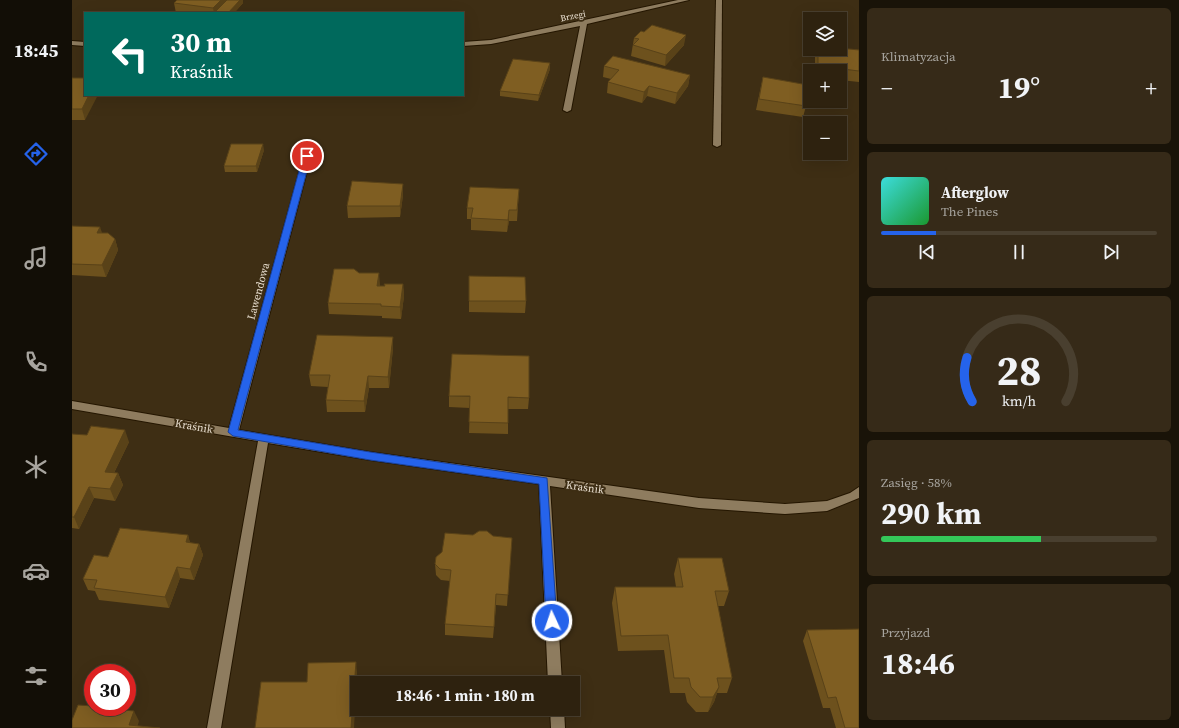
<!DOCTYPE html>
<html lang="pl">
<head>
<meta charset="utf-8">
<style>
	:root { --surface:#2e220f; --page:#362a18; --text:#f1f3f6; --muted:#a7a49e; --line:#493f2f; --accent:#2563eb }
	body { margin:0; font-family:"Source Serif 4",serif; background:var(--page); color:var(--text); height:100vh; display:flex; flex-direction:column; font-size:15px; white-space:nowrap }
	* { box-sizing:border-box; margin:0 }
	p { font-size:13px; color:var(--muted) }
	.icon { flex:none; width:22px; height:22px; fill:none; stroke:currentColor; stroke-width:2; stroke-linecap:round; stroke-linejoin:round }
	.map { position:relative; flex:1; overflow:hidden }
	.panel { display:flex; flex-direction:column; gap:8px; padding:8px; background:#191308; width:320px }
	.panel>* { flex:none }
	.top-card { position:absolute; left:12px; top:12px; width:380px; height:84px; border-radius:0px; box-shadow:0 4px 16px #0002,0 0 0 1px var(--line); background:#00695c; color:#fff; overflow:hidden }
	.buttons { position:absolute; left:731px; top:12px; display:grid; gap:8px }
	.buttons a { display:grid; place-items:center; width:44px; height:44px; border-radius:0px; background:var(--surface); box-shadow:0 4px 16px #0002,0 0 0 1px var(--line); font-size:20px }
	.speed { position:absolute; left:12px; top:664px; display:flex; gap:8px; font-size:20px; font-weight:700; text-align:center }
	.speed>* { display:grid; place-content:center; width:52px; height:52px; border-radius:50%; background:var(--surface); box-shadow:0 4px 16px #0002,0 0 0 1px var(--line); line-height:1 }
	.speed .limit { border:6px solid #d22; background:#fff; color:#111 }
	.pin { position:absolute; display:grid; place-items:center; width:34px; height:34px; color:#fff; margin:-17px; border:2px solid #fff; border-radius:50%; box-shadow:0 1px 4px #0007 }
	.me { position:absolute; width:44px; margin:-22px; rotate:357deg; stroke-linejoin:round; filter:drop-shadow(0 0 3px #0008) }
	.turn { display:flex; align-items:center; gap:14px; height:84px; padding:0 20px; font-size:18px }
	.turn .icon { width:52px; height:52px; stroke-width:2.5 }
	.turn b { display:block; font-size:28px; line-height:34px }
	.big { font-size:30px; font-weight:700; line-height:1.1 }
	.panel .widget { flex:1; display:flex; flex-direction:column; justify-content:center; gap:6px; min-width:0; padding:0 14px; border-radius:6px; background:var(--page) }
	.panel .dial { align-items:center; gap:0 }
	.dial svg { height:104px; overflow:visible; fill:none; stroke:var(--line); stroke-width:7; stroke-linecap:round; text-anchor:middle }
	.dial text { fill:var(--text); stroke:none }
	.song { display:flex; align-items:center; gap:12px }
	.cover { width:48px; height:48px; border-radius:6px; background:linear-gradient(135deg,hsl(180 70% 55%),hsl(130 70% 35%)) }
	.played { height:4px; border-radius:2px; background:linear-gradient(90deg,var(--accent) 20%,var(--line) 20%) }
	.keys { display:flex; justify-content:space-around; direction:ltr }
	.heat { display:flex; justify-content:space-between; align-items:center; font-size:22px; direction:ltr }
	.charge { height:6px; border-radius:3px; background:linear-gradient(90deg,#34c759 58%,var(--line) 0) }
	.trip { position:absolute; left:278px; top:676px; width:230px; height:40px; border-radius:0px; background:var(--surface); box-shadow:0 4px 16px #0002,0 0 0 1px var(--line); font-weight:700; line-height:40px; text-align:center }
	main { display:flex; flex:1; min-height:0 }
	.menu { display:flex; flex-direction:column; width:72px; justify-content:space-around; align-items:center; background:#120e06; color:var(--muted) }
	.menu .icon { width:28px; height:28px }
	.menu .current { color:var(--accent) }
	.menu b { font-size:18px; color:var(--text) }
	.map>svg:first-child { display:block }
</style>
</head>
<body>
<main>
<nav class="menu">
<b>18:45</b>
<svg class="icon current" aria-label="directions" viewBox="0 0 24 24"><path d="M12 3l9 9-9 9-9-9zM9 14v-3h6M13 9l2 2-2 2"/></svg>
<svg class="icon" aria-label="music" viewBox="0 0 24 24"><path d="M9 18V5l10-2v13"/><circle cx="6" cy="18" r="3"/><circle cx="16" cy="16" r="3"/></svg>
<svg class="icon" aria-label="phone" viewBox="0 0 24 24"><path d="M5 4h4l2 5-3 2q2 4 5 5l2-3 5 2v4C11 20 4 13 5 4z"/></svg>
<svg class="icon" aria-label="climate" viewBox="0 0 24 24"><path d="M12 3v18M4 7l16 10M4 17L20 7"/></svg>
<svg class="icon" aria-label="car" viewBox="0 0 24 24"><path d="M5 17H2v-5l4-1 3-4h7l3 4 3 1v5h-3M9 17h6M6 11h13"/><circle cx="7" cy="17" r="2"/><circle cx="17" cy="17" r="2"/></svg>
<svg class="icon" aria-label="filters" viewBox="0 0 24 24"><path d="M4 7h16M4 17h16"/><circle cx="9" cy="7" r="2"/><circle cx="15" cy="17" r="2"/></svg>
</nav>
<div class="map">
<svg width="787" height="728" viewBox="0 0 787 728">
	<rect width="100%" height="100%" fill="#3e2e14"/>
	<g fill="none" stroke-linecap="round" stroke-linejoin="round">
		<defs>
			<g id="minor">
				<polygon points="606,0 617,0 515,24 499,110 495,112 491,110 508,26 419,44 391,46 391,42 419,40"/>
				<polygon points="644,0 650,0 649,145 645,147 641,145"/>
				<polygon points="0,41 13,42 13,46 0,45"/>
				<polygon points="232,154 235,154 239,156 167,430 298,452 627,498 713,504 755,501 778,493 787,487 787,498 755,511 713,514 627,508 478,486 490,683 476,683 467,484 298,460 196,443 149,728 135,728 186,441 0,409 0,401 157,428"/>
				<polygon points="478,709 492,709 493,728 479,728"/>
			</g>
		</defs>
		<use href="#minor" stroke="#241600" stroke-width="2"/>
		<use href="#minor" fill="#8e7c5f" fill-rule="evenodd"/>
	</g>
	<g fill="#6d511d">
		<polygon points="102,3 171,3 162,13 104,13"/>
		<polygon points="562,38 612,45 593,66 559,56"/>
		<polygon points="745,49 768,49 787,50 787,82 768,80 768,71 743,71 743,57"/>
		<polygon points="532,66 618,75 616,86 603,104 575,96 570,103 535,93 536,82 539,79 531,77"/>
		<polygon points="478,69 466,101 428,96 428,91"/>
		<polygon points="691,77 734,106 731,117 684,110"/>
		<rect x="0" y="78" width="13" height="42"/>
		<polygon points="192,150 185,172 153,172 152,166"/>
		<polygon points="447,189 445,221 437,221 435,232 399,230 399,219 395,219 395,208"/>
		<polygon points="331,195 328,217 276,218 275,206"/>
		<polygon points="0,226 30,233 43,239 46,250 34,277 0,275"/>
		<polygon points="397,276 454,301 453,313 397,312"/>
		<polygon points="308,284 308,286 313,286 331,284 332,296 329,319 310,318 310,316 257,314 256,303"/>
		<polygon points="321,348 317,388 297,388 293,412 255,412 254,400 256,387 239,386 237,375"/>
		<polygon points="377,396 457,398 456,409 436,409 436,434 397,433 398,408 377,407"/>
		<polygon points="0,434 57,442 42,473 46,473 51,485 43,501 22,498 7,529 0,528"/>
		<polygon points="116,535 118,543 127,544 131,555 122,580 108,578 97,608 27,600 23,591 16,590 11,579 36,557"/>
		<polygon points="421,536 440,538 435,606 424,605 421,638 373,635 373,624 378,581 369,580 364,575 363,564"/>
		<polygon points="606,558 657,591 652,606 646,606 660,678 655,693 645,693 642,702 636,712 624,712 615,702 613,693 598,693 592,650 546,651 540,603 543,587 604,587 602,574"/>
		<polygon points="735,630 787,728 764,728 758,708 751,708 731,641"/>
	</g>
	<g fill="#594218">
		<polygon points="149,0 156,0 142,13 141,8"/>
		<polygon points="168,0 171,0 171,3 162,13 156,13"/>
		<polygon points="614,35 612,45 593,66 594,55"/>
		<polygon points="478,63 478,69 466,101 467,95"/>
		<polygon points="618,75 616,86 603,104 605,93"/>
		<polygon points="577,86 575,96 570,103 572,92"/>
		<polygon points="17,95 26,95 13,120 10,109"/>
		<polygon points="191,144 192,150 185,172 184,166"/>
		<polygon points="331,184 331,195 328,217 328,206"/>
		<polygon points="437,210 437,221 435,232 436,220"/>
		<polygon points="28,227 32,238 25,233"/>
		<polygon points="43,239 46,250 34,277 30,265"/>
		<polygon points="307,273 308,284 306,297 305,286"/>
		<polygon points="331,284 332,296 329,319 328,307"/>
		<polygon points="321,337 321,348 317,388 316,377"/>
		<polygon points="296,376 297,388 293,412 292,401"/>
		<polygon points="53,430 57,442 37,483 33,472"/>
		<polygon points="46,473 51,485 43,501 38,489"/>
		<polygon points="17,487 22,498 7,529 2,517"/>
		<polygon points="116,535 119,547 114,542"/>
		<polygon points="127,544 131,555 122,580 118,569"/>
		<polygon points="105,567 108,578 97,608 93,597"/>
		<polygon points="424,594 424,605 421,638 422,627"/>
		<polygon points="284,662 285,673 282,728 279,728"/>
		<polygon points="647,687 642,702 636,712 641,697"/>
		<polygon points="62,711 67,721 65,728 57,725"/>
	</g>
	<g fill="#7f5e22" stroke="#594218">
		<polygon points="105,0 149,0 141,8 102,3"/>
		<polygon points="155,0 168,0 156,13 142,13"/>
		<polygon points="580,25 614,35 594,55 561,45 567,39 562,38 569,31 572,32"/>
		<polygon points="768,48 787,50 787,71 746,66 746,49 768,49"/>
		<polygon points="541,56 618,75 605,93 577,86 572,92 536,82 547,70 532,66"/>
		<polygon points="441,59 478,63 467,95 428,91"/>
		<polygon points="691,77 736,85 734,106 687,99"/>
		<polygon points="0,78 13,78 13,95 17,95 10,109 0,109"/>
		<polygon points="159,144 191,144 184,166 152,166"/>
		<polygon points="280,181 331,184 328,206 275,206"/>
		<polygon points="398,187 447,189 445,210 437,210 436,220 399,218 401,208 395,208"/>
		<polygon points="0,226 28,227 25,233 36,233 43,239 30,265 0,264"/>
		<polygon points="262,269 282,269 287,273 307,273 305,286 313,286 312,284 331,284 328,307 309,306 309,304 256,303"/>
		<polygon points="397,276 453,277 454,301 397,301"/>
		<polygon points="245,335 321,337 316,377 296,376 292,401 254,400 258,375 237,375"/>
		<polygon points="380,354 457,356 457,398 436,397 436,423 397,422 398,396 377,396"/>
		<polygon points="19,426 53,430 33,472 46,473 38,489 17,487 2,517 0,517 0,434 15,435"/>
		<polygon points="48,528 116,535 114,542 127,544 118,569 105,567 93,597 22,588 25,580 11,579 22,555 36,557"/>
		<polygon points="407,531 415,531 421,536 440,538 436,595 424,594 422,627 373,624 379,570 368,569 363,564 364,557 370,552 373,533 401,535"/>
		<polygon points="606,558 650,558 657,591 643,591 660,678 645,678 647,687 641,697 628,697 619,687 617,678 602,678 596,635 549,636 543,587 611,587"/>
		<polygon points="787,629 787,728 773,728 764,697 756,698 735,630"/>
		<polygon points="284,662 279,728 183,728 189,682 235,682 236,663"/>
		<polygon points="6,705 21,706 21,707 62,711 57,725 88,728 0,728 0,720"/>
	</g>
	<polygon fill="#2563eb" stroke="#184099" points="235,153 239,156 166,430 298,452 475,478 485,621 484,624 480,626 476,624 474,621 467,484 298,460 161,436 156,432 231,156"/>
	<g text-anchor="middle" stroke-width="4" stroke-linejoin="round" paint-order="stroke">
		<g font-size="9" fill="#e9dfd0" stroke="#3e2e14">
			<text transform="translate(501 16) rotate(-11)" y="3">Brzegi</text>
		</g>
		<g font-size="11" fill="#e9dfd0" stroke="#3e2e14">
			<text transform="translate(186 291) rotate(-75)" y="4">Lawendowa</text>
			<text transform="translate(122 426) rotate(10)" y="4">Kraśnik</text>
			<text transform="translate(513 487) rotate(8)" y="4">Kraśnik</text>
		</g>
	</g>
</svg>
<div class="buttons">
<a><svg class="icon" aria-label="layers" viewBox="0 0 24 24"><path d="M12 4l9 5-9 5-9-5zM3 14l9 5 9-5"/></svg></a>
<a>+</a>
<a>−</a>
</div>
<div class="speed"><div class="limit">30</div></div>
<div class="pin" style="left:235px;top:156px;background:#d93025"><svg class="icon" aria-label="arrive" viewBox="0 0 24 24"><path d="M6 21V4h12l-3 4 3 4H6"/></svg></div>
<svg class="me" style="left:480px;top:621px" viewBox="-20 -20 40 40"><circle r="17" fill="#2563eb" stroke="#fff" stroke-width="3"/><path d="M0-11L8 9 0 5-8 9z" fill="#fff"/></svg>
<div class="trip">18:46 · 1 min · 180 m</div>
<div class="top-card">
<div class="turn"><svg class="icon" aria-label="left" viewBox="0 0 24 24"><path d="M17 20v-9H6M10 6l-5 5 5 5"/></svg><div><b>30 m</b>Kraśnik</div></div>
</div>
</div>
<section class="panel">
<div class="widget"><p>Klimatyzacja</p>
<div class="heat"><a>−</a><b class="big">19°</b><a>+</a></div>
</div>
<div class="widget">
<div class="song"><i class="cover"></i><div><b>Afterglow</b><p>The Pines</p></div></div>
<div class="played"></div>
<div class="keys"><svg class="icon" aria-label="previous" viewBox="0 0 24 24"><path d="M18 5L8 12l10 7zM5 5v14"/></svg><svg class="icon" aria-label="pause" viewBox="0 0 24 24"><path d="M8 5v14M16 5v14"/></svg><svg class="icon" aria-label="next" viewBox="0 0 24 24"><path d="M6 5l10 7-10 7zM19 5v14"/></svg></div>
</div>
<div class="widget dial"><svg viewBox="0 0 100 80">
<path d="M14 69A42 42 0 1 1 86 69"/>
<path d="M14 69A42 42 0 0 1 10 35" stroke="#2563eb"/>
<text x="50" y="56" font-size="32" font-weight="700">28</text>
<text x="50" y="72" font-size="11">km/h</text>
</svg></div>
<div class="widget"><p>Zasięg · 58%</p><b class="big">290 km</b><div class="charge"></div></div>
<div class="widget"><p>Przyjazd</p><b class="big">18:46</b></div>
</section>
</main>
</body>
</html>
